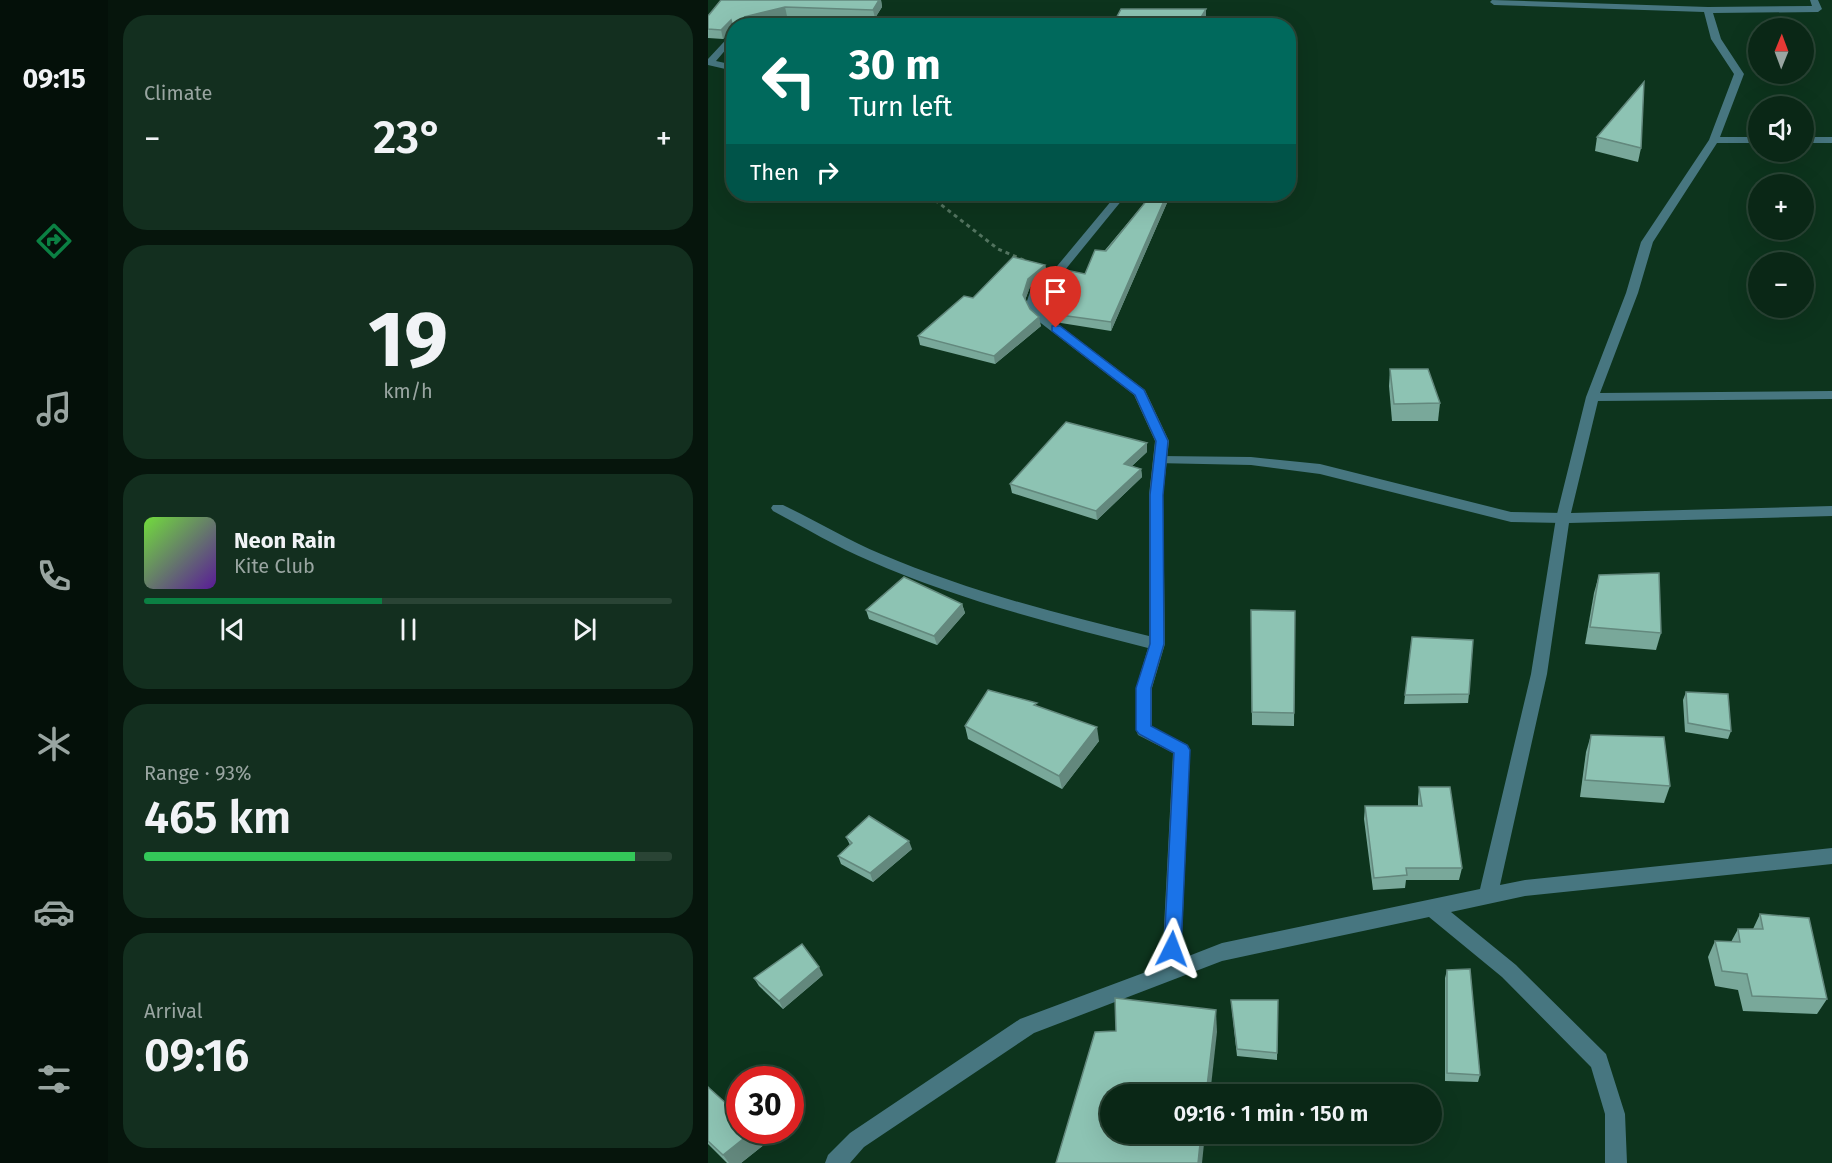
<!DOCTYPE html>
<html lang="en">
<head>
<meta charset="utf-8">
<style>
	:root { --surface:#0a2716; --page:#132f1f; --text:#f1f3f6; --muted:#99a5a1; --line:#2a4435; --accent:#0b8043 }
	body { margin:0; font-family:"Fira Sans",sans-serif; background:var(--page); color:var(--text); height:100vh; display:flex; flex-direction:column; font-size:22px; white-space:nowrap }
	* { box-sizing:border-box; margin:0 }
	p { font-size:20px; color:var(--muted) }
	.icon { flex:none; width:33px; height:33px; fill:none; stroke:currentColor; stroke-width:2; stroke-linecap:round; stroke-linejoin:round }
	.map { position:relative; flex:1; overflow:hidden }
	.details { display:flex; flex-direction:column; gap:15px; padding:15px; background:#06150c; width:600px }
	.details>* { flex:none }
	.top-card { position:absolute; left:18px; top:18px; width:570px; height:183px; border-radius:24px; box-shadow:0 6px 24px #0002,0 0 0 2px var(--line); background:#00695c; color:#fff; overflow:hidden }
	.needle { width:39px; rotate:1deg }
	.tools { position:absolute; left:1040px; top:18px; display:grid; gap:12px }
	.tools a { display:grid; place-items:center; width:66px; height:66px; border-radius:50%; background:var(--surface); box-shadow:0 6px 24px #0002,0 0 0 2px var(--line); font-size:30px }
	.speed { position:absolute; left:18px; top:1066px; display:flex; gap:12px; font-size:30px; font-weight:700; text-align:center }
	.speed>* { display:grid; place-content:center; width:78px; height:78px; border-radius:50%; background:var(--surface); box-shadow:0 6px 24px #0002,0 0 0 2px var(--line); line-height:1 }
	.speed .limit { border:9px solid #d22; background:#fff; color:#111 }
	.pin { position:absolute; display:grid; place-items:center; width:51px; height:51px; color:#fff; margin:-62px -26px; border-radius:50% 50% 50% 0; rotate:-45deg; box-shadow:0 0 6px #0007 }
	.pin .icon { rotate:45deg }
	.me { position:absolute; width:66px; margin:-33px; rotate:3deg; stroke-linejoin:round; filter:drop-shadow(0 0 4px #0008) }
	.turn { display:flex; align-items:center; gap:21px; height:126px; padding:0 24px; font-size:27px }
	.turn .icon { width:78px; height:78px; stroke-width:2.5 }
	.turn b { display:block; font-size:42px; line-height:51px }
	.then { display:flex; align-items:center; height:57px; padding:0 24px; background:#0003; gap:12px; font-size:22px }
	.big { font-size:45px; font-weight:600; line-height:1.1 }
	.details .card { flex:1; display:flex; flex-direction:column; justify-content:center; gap:9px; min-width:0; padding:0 21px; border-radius:24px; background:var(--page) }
	.details .dial { align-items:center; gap:0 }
	.dial b { font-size:78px; line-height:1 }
	.song { display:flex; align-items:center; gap:18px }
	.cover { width:72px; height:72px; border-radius:9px; background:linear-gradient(135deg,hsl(100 70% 55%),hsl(270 70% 35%)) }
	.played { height:6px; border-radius:3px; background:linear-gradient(90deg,var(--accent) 45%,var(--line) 45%) }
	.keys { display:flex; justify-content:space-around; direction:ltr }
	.heat { display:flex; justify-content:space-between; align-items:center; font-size:33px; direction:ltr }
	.charge { height:9px; border-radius:4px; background:linear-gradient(90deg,#34c759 93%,var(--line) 0) }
	.trip { position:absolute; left:392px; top:1084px; width:342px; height:60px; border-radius:30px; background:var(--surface); box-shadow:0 6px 24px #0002,0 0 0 2px var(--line); font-weight:600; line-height:60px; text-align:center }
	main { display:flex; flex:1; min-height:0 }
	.tabs { display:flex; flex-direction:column; width:108px; justify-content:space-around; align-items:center; background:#041009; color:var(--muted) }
	.tabs .icon { width:42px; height:42px }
	.tabs .selected { color:var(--accent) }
	.tabs b { font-size:27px; color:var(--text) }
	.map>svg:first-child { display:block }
</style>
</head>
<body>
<main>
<nav class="tabs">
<b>09:15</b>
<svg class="icon selected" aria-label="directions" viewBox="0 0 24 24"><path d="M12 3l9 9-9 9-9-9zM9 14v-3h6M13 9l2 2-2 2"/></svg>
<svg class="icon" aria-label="music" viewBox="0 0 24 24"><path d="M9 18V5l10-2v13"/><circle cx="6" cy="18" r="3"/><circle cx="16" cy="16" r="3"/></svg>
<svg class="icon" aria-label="phone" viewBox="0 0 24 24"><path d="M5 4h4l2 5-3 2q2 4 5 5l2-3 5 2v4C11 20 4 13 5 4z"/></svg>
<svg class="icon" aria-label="climate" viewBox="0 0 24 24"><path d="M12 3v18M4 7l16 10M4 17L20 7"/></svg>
<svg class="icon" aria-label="car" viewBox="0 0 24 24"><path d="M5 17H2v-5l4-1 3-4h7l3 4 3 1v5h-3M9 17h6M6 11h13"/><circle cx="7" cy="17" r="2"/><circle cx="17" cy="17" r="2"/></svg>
<svg class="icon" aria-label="filters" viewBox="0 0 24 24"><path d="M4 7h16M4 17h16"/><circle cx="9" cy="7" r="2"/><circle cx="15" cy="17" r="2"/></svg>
</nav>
<section class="details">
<div class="card"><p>Climate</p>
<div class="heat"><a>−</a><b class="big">23°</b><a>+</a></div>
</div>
<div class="card dial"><b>19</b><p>km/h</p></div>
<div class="card">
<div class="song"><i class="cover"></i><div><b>Neon Rain</b><p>Kite Club</p></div></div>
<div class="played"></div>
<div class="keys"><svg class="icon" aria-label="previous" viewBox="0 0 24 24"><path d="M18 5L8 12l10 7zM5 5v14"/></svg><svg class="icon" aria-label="pause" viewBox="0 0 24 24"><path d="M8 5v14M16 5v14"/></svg><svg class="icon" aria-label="next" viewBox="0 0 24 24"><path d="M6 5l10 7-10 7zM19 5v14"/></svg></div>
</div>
<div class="card"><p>Range · 93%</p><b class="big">465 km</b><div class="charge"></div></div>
<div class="card"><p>Arrival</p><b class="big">09:16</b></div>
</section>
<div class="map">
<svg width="1124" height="1163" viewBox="0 0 1124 1163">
	<rect width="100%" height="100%" fill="#0d341d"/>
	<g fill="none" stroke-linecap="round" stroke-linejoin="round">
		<polyline stroke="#52735f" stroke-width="2" stroke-dasharray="3 3" stroke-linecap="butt" points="219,194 229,202"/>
		<polyline stroke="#52735f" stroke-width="3" stroke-dasharray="4 4" stroke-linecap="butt" points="227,200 290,249 318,261"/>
		<polygon fill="#477680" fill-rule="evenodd" points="452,456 543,457 612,464 803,512 855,513 862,518 855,523 803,522 612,474 543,465 447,463 445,460 447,457"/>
		<g fill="#477680" fill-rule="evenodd">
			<path d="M 784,0 L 1000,7 L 1104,6 L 1102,0 L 1110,0 L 1114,9 L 1110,12 L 1005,13 L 1013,39 L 1036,74 L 1012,137 L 1050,137 L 1050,143 L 1009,143 L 945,242 L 930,293 L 892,393 L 1124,391 L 1124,399 L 890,401 L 863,513 L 1124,506 L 1124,516 L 861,523 L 839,674 L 792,885 L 817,880 L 1124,848 L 1124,864 L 817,896 L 743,912 L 808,965 L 898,1054 L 917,1114 L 919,1163 L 897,1163 L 897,1114 L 883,1067 L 794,977 L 721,917 L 514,961 L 326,1033 L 156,1147 L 142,1163 L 117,1163 L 120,1155 L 142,1133 L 312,1019 L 454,966 L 465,753 L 430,735 L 428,730 L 428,688 L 440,648 C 346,624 251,600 162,561 C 129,547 97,528 65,511 L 63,508 L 65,505 L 75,505 C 108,521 140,540 173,554 C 260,591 350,614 441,636 L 441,495 L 447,441 L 426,395 L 325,317 L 318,304 L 323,289 L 345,271 L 409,194 L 419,194 L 353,275 L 333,293 L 330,304 L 334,312 L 437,390 L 461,441 L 455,495 L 457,644 L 444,688 L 444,727 L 480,745 L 482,750 L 473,959 L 514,943 L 772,889 L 823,674 L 848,518 L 878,397 L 918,293 L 933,242 L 1001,140 L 1026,74 L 1003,39 L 996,12 L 786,5 L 782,2 Z"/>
			<polygon points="140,20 210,22 388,20 400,26 137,25 137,21"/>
			<polygon points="26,31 26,40 8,61 26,65 26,71 0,65 0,59"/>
			<rect x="1095" y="137" width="29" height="6"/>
		</g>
	</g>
	<g fill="#79a89a">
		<polygon points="13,0 173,0 174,7 167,18 79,16 25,29 15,39 0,38 0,16"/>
		<polygon points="889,137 933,148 930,162 887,151"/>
		<polygon points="444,194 462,194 462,196 403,331 353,323 336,311 332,304 331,295 377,274"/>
		<polygon points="337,265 339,273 322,287 317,300 322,309 333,326 287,364 212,345 210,336 265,298"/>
		<polygon points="682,369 732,403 730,421 684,421 681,386"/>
		<polygon points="439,452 424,466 433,469 434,477 389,520 304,493 302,484"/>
		<polygon points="891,575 953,633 948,650 877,644 886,593"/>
		<polygon points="254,604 257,613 229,645 161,619 158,610"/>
		<polygon points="543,610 587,611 586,726 544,725"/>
		<polygon points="704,637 761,694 760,703 696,704"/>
		<polygon points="978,692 1023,731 1020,739 977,732 975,700"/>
		<polygon points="330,707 391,741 354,789 260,739 257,726"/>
		<polygon points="883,735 962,786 956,803 872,797 878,752"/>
		<polygon points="711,787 754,868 751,880 698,880 697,888 665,890 656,819 657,806 710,806 710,800"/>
		<polygon points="138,837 204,849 165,882 133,864 130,856 142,845"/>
		<polygon points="1052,914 1119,999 1109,1014 1035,1011 1030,990 1007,986 1000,957 1007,941 1023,942 1030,929 1045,929"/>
		<polygon points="739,970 772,1075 770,1082 737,1081 737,978"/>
		<polygon points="115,975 75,1009 51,986 46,978"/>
		<polygon points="523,1000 570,1000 569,1060 529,1056"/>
		<polygon points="0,1087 57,1144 33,1163 19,1163 0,1144"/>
	</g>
	<g fill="#63887d">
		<polygon points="171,0 173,0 174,7 167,18 165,10"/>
		<polygon points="77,7 79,16 42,26 36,17"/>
		<polygon points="498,9 498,22 496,26 488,26"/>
		<polygon points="159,19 160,26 155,26"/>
		<polygon points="23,20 26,29 15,39 13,30"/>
		<polygon points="459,194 462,194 462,196 403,331 403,322"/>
		<polygon points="337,265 339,273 322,287 316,303 315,295 320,279"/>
		<polygon points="331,317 333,326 287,364 286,356"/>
		<polygon points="439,443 439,452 417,472 416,464"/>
		<polygon points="433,469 434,477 389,520 388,511"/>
		<polygon points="254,604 257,613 229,645 226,636"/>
		<polygon points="389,727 391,741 354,789 351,776"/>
		<polygon points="201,841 204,849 165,882 162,873"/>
		<polygon points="111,967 115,975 75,1009 71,1001"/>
		<polygon points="508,1010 509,1032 502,1095 498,1095"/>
		<polygon points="45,1131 48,1131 57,1144 33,1163 21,1163 15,1155"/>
		<polygon points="493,1134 497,1134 494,1163 490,1163"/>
	</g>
	<g fill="#8dc3b3" stroke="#63887d" stroke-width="1.5">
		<polygon points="13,0 171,0 165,10 77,7 36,17 159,19 155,26 26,26 26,31 23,20 13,30 0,29 0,16"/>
		<polygon points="413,9 498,9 488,26 404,26"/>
		<polygon points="936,82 933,148 889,137"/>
		<polygon points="444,194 459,194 403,322 352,315 335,302 331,295 334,286 353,269 377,274 387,250 398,251"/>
		<polygon points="305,257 337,265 320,279 315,295 322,309 331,317 286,356 210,336 256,296 265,298"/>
		<polygon points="682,369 720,369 732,403 686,404"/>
		<polygon points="358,422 439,443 416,464 433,469 388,511 302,484"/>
		<polygon points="951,573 953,633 882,627 891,575"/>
		<polygon points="196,577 254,604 226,636 158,610"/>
		<polygon points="543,610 587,611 586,713 544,712"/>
		<polygon points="704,637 765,640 761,694 697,695"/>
		<polygon points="280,690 329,703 326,705 389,727 351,776 257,726"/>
		<polygon points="978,692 1020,694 1023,731 980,723"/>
		<polygon points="883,735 956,737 962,786 877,780"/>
		<polygon points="711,787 742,787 754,868 698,868 699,875 666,878 657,806 714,806"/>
		<polygon points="161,816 201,841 162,873 130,856 144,843 138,837"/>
		<polygon points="1052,914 1101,918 1119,999 1044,996 1039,974 1014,971 1007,941 1032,942 1030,929 1055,929"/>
		<polygon points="94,944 111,967 71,1001 46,978"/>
		<polygon points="762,969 772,1075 739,1073 739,970"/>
		<polygon points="407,998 508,1010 498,1095 402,1095 402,1134 493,1134 490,1163 348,1163 387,1032 408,1031"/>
		<polygon points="523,1000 570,1000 569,1053 529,1049"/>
		<polygon points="0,1087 32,1116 32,1131 45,1131 15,1155 0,1141"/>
	</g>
	<polygon fill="#1a73e8" stroke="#114b97" stroke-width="1.5" points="344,326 352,326 436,390 460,441 455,495 456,644 443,688 443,726 479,745 482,750 473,949 470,955 464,957 458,955 456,949 466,753 431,734 428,730 428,688 442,644 442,495 448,441 427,395 344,331"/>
</svg>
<div class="tools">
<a><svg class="needle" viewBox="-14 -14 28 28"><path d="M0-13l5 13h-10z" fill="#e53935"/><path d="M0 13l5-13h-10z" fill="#99a5a1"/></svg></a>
<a><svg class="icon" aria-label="sound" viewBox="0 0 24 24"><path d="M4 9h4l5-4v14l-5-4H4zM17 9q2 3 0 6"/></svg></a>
<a>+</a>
<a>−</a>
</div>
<div class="speed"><div class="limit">30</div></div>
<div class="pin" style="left:348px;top:328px;background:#d93025"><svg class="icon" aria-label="arrive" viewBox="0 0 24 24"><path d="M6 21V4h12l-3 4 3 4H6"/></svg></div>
<svg class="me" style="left:464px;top:949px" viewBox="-20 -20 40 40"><path d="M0-17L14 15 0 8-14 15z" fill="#1a73e8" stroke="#fff" stroke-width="4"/></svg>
<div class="trip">09:16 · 1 min · 150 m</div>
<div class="top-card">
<div class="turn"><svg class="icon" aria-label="left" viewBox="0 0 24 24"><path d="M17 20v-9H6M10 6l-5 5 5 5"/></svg><div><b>30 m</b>Turn left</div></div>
<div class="then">Then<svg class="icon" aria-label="right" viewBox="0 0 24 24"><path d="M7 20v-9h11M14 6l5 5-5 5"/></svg></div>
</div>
</div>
</main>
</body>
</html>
